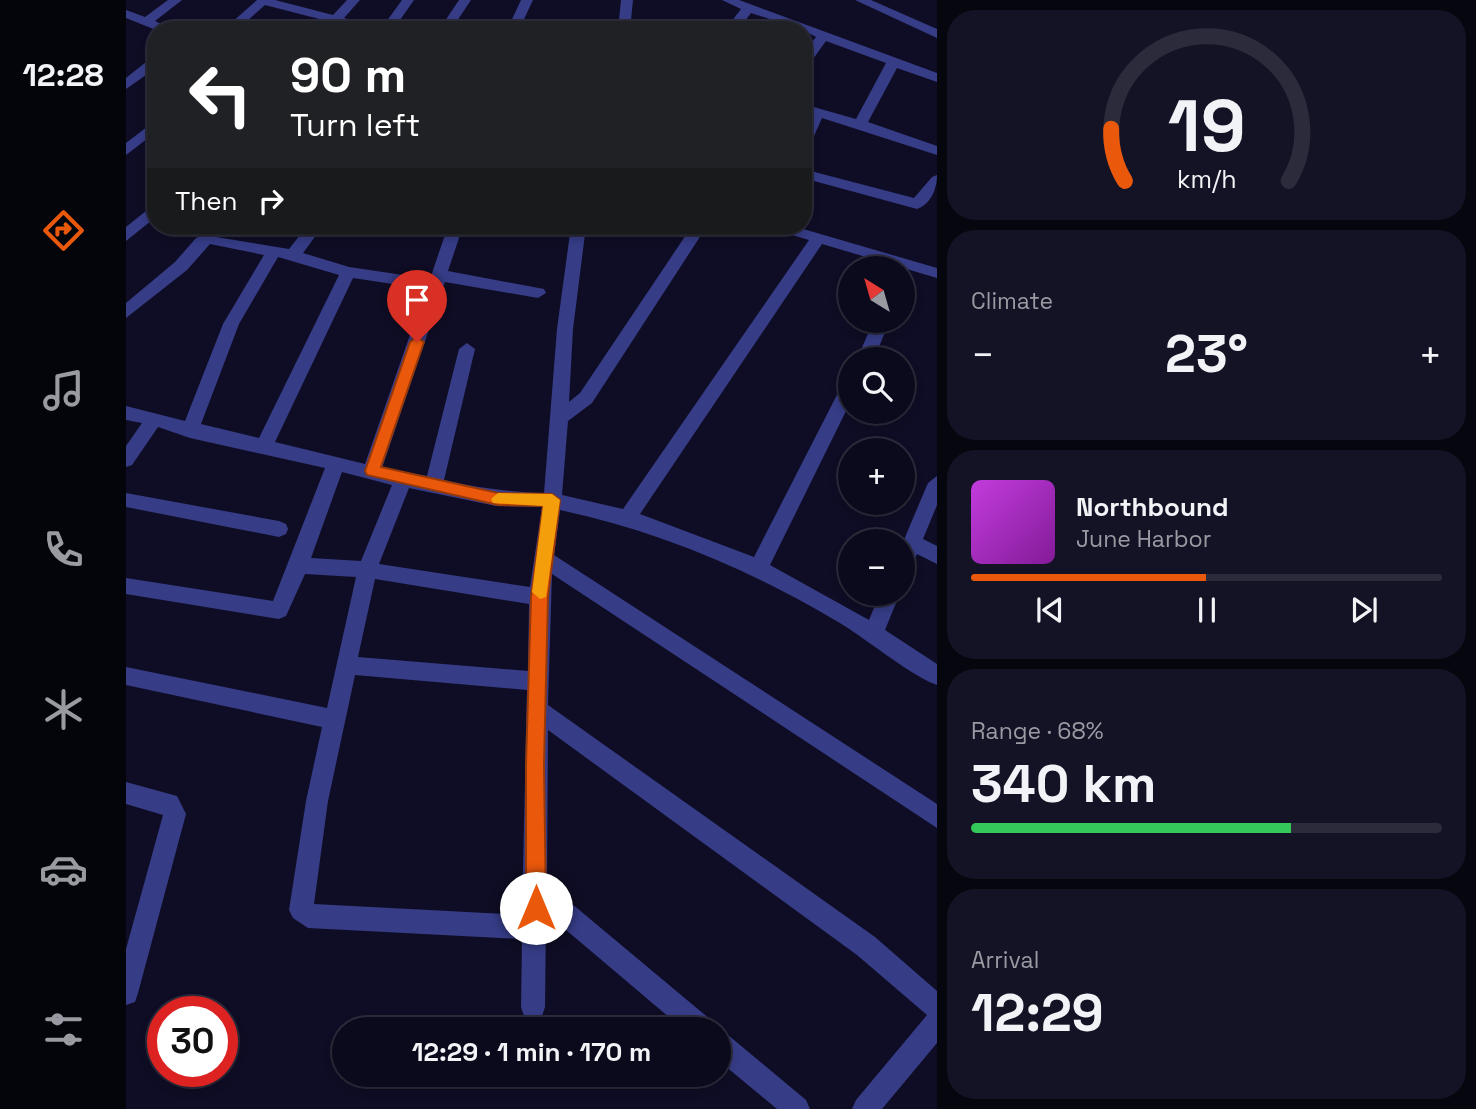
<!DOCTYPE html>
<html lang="en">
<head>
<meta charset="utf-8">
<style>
	:root { --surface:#0b0a1c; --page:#141325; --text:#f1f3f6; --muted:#9a9aa3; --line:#2b2b3b; --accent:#ea580c }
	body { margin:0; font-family:"Space Grotesk",sans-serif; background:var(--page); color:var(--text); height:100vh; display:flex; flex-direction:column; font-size:26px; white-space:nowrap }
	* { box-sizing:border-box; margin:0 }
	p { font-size:23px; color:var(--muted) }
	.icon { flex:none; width:38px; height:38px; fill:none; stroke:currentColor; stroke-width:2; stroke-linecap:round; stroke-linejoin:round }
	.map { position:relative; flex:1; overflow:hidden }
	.panel { display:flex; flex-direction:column; gap:10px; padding:10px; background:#06060f; width:539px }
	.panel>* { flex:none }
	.hud { position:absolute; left:21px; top:21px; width:665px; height:214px; border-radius:28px; box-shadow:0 4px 10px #0003,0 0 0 2px var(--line); background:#202124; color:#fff; overflow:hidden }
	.needle { width:46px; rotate:323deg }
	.fabs { position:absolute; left:712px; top:256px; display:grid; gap:14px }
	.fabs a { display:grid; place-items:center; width:77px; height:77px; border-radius:50%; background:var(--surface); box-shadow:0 4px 10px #0003,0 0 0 2px var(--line); font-size:35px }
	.speed { position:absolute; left:21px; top:996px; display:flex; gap:14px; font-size:35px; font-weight:700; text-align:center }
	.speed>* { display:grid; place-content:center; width:91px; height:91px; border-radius:50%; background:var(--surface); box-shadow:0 4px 10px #0003,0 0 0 2px var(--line); line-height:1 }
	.speed .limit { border:10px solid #d22; background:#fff; color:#111 }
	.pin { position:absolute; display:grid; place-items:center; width:60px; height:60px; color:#fff; margin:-72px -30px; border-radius:50% 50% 50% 0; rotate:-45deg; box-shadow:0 0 7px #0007 }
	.pin .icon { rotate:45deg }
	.me { position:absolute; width:77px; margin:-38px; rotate:0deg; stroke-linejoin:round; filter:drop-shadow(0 0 5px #0008) }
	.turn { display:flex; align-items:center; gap:24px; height:147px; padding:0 28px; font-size:32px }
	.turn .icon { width:91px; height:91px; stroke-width:2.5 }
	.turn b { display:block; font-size:49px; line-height:60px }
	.then { display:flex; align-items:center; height:66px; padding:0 28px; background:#0003; gap:14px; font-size:26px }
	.big { font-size:52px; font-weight:600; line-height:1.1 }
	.panel .widget { flex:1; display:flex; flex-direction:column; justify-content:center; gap:10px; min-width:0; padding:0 24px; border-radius:28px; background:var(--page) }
	.panel .dial { align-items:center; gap:0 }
	.dial svg { height:182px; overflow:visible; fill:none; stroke:var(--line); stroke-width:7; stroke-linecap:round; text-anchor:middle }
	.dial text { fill:var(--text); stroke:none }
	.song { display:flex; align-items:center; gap:21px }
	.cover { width:84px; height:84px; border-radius:10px; background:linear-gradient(135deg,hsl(290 70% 55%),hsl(290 70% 35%)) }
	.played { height:7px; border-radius:4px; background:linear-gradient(90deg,var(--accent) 50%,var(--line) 50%) }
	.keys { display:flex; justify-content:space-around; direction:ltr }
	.heat { display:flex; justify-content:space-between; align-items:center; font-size:38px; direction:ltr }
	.charge { height:10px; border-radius:5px; background:linear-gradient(90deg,#34c759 68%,var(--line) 0) }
	.trip { position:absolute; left:206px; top:1017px; width:399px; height:70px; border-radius:35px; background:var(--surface); box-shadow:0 4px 10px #0003,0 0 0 2px var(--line); font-weight:600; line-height:70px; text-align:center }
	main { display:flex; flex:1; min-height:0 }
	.tab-bar { display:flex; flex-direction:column; width:126px; justify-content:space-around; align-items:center; background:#04040b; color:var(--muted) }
	.tab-bar .icon { width:49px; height:49px }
	.tab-bar .current { color:var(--accent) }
	.tab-bar b { font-size:32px; color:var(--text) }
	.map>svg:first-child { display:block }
</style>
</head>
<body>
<main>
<nav class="tab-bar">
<b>12:28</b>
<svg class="icon current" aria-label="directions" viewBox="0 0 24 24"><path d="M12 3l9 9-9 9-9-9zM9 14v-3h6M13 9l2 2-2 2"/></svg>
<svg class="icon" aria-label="music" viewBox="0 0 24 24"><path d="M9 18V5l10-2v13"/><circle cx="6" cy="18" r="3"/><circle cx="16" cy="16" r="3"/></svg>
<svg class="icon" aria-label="phone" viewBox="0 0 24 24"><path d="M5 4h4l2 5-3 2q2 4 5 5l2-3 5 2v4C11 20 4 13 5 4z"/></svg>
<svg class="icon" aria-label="climate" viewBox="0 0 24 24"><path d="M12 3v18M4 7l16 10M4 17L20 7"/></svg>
<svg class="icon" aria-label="car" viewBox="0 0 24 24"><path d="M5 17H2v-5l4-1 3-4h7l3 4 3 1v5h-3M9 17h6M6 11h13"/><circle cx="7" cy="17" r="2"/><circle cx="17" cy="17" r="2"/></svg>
<svg class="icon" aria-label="filters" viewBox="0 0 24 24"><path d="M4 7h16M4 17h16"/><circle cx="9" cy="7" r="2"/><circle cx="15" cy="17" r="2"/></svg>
</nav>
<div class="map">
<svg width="811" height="1109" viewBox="0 0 811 1109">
	<rect width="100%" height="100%" fill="#0f0d25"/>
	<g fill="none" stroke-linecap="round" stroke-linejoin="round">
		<g fill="#363c86" fill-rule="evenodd">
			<polygon points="42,0 56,0 29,21 47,30 30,30 0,18 0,10 19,17"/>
			<polygon points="131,0 149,0 207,15 221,0 234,0 218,18 255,29 276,0 288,0 267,30 233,30 212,24 204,30 198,26 201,21 139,5 111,30 97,30"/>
			<polygon points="333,0 345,0 325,30 313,30"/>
			<polygon points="395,0 407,0 393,30 381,30"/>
			<polygon points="495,0 507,0 504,30 492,30"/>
			<polygon points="596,0 613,0 811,73 811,82 771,68 742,122 811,146 811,155 696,118 684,145 677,149 677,129 684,114 677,112 677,104 730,119 760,63 700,41 682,66 677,67 677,54 690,37 677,30 625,13 612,30 599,30 615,9"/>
			<polygon points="729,0 745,0 811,29 811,38"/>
			<polygon points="30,60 30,68 0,89 0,78 20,62"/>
			<polygon points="30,120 30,132 0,155 0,143"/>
			<path d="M 677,169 L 788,198 L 806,177 L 811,175 C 811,189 805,204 791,209 L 677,178 Z"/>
			<polygon points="30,203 30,217 0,241 0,227"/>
			<path d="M 181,226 L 197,226 L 177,253 L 223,267 L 304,279 L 322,226 L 337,226 L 322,271 L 418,289 L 420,293 L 412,298 L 319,282 L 256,468 L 301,476 L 333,349 L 341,343 L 349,349 L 318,480 C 352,488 383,492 418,493 L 431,329 L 445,226 L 460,226 L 447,329 L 443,402 L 454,393 L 566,226 L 581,226 L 466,403 L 442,421 L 436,495 L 497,509 L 683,240 L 646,229 L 644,226 L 667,226 L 811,268 L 811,278 L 696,244 L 514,514 L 628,557 L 715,387 L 724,381 L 724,403 L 644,565 L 743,620 L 754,593 L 774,593 L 759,630 L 811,664 L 811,685 C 781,674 738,636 707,619 C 620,568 532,531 434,510 L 428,555 L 811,804 L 811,828 L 426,574 L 422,705 L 749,937 L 811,991 L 811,1043 L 756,1109 L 726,1109 L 730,1100 L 801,1015 L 731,955 L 422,730 L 421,883 L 585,1020 L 589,1029 L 557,1029 L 420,913 L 419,1007 L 416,1016 L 407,1019 L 398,1016 L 395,1007 L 396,939 L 182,928 L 167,918 L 163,910 L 180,801 L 196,727 L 0,685 L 0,667 L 201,708 L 230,577 L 179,574 L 160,616 L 153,619 L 0,594 L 0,578 L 147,601 L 199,468 L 64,438 L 32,427 L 6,465 L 0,467 L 0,446 L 16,423 L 0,420 L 0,406 L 59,421 L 97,324 L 138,255 L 84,244 L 61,270 L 0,318 L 0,303 L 49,262 L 70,238 L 78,235 L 163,249 ZM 152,257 L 213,275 L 133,438 L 75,424 L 113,324 ZM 227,278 L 300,289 L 239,464 L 149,442 ZM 216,472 L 266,485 L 235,561 L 185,558 ZM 283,488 L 370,506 L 416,507 L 404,587 L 253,564 ZM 249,579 L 403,604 L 402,671 L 232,657 ZM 229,675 L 401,690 L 396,915 L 188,904 L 202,801 Z"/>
			<polygon points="748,320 764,320 748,359 731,359"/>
			<polygon points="811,476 811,505 797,539 811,546 811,564 791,554 784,571 777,573 777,542 802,483"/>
			<polygon points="0,493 153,521 160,524 162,529 160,534 153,537 0,507"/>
			<polygon points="0,782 51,796 60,814 12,993 9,1002 0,1005 0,949 37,815 0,804"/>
			<polygon points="593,1031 602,1035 680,1100 684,1109 651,1109 593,1061"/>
		</g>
	</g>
	<polygon fill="#ea580c" stroke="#983908" stroke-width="2" points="291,337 298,342 255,467 372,493 426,494 434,500 422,597 418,764 420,908 417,915 410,918 403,915 400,908 400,764 405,597 417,506 372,505 241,475 239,471 284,342"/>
	<polygon fill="#f59e0b" points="372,493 426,494 434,500 420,597 414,599 406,592 417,506 367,503 365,499"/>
</svg>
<div class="fabs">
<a><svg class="needle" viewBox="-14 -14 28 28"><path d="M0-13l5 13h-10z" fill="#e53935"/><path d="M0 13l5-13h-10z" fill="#9a9aa3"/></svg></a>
<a><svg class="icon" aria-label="search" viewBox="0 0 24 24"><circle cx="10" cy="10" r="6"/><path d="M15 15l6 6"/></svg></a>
<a>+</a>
<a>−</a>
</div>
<div class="speed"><div class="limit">30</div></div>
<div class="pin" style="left:291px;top:342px;background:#d93025"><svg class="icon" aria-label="arrive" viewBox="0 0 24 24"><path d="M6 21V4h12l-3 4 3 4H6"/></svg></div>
<svg class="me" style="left:410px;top:908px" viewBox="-20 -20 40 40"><circle r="19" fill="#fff"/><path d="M0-13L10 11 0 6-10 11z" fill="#ea580c"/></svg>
<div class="trip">12:29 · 1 min · 170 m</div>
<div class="hud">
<div class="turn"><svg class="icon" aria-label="left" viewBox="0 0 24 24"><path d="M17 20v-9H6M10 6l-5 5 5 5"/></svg><div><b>90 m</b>Turn left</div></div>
<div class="then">Then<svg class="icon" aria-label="right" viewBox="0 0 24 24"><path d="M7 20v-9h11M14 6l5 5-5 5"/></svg></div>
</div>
</div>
<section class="panel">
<div class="widget dial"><svg viewBox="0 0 100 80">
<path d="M14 69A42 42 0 1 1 86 69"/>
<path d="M14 69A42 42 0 0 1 8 46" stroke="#ea580c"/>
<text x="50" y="56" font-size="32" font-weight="700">19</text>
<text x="50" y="72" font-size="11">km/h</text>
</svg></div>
<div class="widget"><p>Climate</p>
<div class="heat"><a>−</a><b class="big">23°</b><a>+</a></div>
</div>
<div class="widget">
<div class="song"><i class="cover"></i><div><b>Northbound</b><p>June Harbor</p></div></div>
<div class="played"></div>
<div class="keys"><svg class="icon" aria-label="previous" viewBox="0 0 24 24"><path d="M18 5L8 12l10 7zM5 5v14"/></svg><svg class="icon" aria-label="pause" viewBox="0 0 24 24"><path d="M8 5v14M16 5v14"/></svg><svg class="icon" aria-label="next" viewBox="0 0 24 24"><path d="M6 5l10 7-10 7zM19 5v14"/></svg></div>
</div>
<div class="widget"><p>Range · 68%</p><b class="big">340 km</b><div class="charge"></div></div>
<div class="widget"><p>Arrival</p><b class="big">12:29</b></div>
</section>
</main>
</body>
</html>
